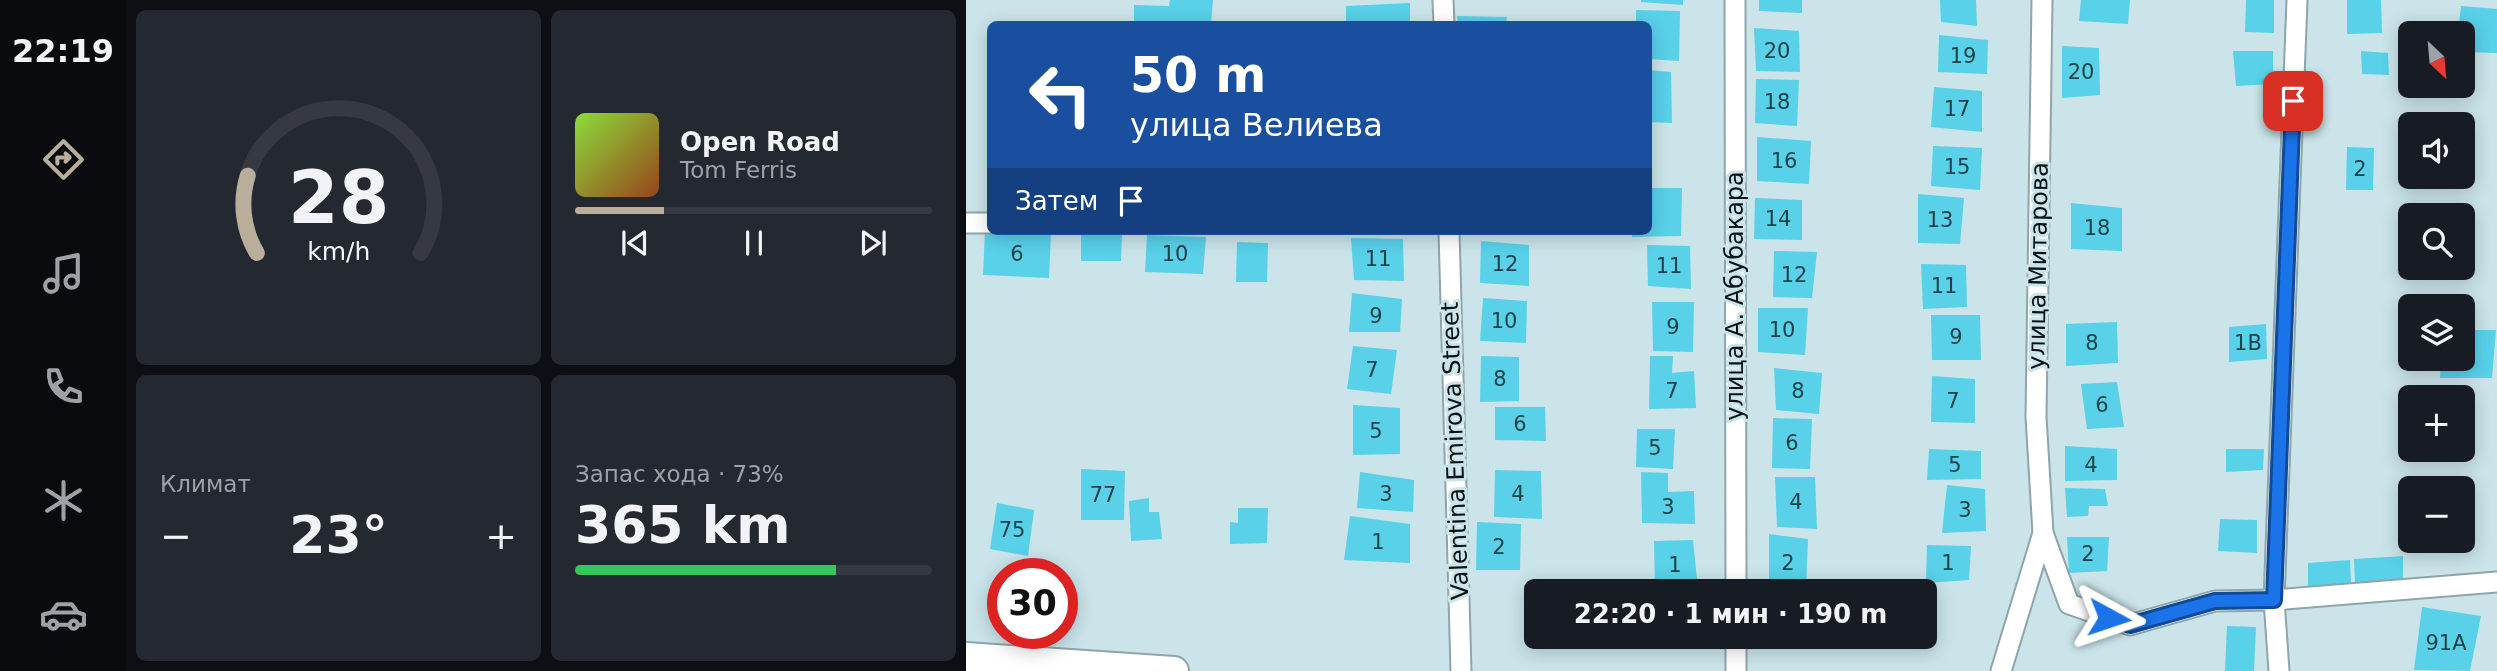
<!DOCTYPE html>
<html lang="ru">
<head>
<meta charset="utf-8">
<style>
	:root { --surface:#171b24; --page:#242831; --text:#f1f3f6; --muted:#9ea1a6; --line:#363941; --accent:#b8ae9b }
	body { margin:0; font-family:"DejaVu Sans",sans-serif; background:var(--page); color:var(--text); height:100vh; display:flex; flex-direction:column; font-size:26px; white-space:nowrap }
	* { box-sizing:border-box; margin:0 }
	p { font-size:23px; color:var(--muted) }
	.icon { flex:none; width:38px; height:38px; fill:none; stroke:currentColor; stroke-width:2; stroke-linecap:round; stroke-linejoin:round }
	.map { position:relative; flex:1; overflow:hidden }
	.panel { display:flex; flex-direction:column; gap:10px; padding:10px; background:#0d0f14; width:840px }
	.panel>* { flex:none }
	.hud { position:absolute; left:21px; top:21px; width:665px; height:214px; border-radius:10px; box-shadow:0 4px 18px #0003; background:#1a4fa0; color:#fff; overflow:hidden }
	.needle { width:46px; rotate:154deg }
	.tools { position:absolute; left:1432px; top:21px; display:grid; gap:14px }
	.tools a { display:grid; place-items:center; width:77px; height:77px; border-radius:10px; background:var(--surface); box-shadow:0 4px 18px #0003; font-size:35px }
	.speed { position:absolute; left:21px; top:558px; display:flex; gap:14px; font-size:35px; font-weight:700; text-align:center }
	.speed>* { display:grid; place-content:center; width:91px; height:91px; border-radius:50%; background:var(--surface); box-shadow:0 4px 18px #0003; line-height:1 }
	.speed .limit { border:10px solid #d22; background:#fff; color:#111 }
	.pin { position:absolute; display:grid; place-items:center; width:60px; height:60px; color:#fff; margin:-30px; border-radius:14px; box-shadow:0 4px 10px #0006 }
	.me { position:absolute; width:77px; margin:-38px; rotate:95deg; stroke-linejoin:round; filter:drop-shadow(0 0 5px #0008) }
	.turn { display:flex; align-items:center; gap:24px; height:147px; padding:0 28px; font-size:32px }
	.turn .icon { width:91px; height:91px; stroke-width:2.5 }
	.turn b { display:block; font-size:49px; line-height:60px }
	.then { display:flex; align-items:center; height:66px; padding:0 28px; background:#0003; gap:14px; font-size:26px }
	.big { font-size:52px; font-weight:700; line-height:1.1 }
	.panel .card { flex:1; display:flex; flex-direction:column; justify-content:center; gap:10px; min-width:0; padding:0 24px; border-radius:10px; background:var(--page) }
	.panel .dial { align-items:center; gap:0 }
	.dial svg { height:182px; overflow:visible; fill:none; stroke:var(--line); stroke-width:7; stroke-linecap:round; text-anchor:middle }
	.dial text { fill:var(--text); stroke:none }
	.song { display:flex; align-items:center; gap:21px }
	.cover { width:84px; height:84px; border-radius:10px; background:linear-gradient(135deg,hsl(90 70% 55%),hsl(20 70% 35%)) }
	.played { height:7px; border-radius:4px; background:linear-gradient(90deg,var(--accent) 25%,var(--line) 25%) }
	.keys { display:flex; justify-content:space-around; direction:ltr }
	.heat { display:flex; justify-content:space-between; align-items:center; font-size:38px; direction:ltr }
	.charge { height:10px; border-radius:5px; background:linear-gradient(90deg,#34c759 73%,var(--line) 0) }
	.panel .tiles { flex:1; display:grid; gap:10px; grid-template-columns:repeat(2,1fr) }
	.trip { position:absolute; left:558px; top:579px; width:413px; height:70px; border-radius:10px; background:var(--surface); box-shadow:0 4px 18px #0003; font-weight:700; line-height:70px; text-align:center }
	main { display:flex; flex:1; min-height:0 }
	.tab-bar { display:flex; flex-direction:column; width:126px; justify-content:space-around; align-items:center; background:#090b0e; color:var(--muted) }
	.tab-bar .icon { width:49px; height:49px }
	.tab-bar .on { color:var(--accent) }
	.tab-bar b { font-size:32px; color:var(--text) }
	.map>svg:first-child { display:block }
</style>
</head>
<body>
<main>
<nav class="tab-bar">
<b>22:19</b>
<svg class="icon on" aria-label="directions" viewBox="0 0 24 24"><path d="M12 3l9 9-9 9-9-9zM9 14v-3h6M13 9l2 2-2 2"/></svg>
<svg class="icon" aria-label="music" viewBox="0 0 24 24"><path d="M9 18V5l10-2v13"/><circle cx="6" cy="18" r="3"/><circle cx="16" cy="16" r="3"/></svg>
<svg class="icon" aria-label="phone" viewBox="0 0 24 24"><path d="M5 4h4l2 5-3 2q2 4 5 5l2-3 5 2v4C11 20 4 13 5 4z"/></svg>
<svg class="icon" aria-label="climate" viewBox="0 0 24 24"><path d="M12 3v18M4 7l16 10M4 17L20 7"/></svg>
<svg class="icon" aria-label="car" viewBox="0 0 24 24"><path d="M5 17H2v-5l4-1 3-4h7l3 4 3 1v5h-3M9 17h6M6 11h13"/><circle cx="7" cy="17" r="2"/><circle cx="17" cy="17" r="2"/></svg>
</nav>
<section class="panel">
<div class="tiles">
<div class="card dial"><svg viewBox="0 0 100 80">
<path d="M14 69A42 42 0 1 1 86 69"/>
<path d="M14 69A42 42 0 0 1 10 35" stroke="#b8ae9b"/>
<text x="50" y="56" font-size="32" font-weight="700">28</text>
<text x="50" y="72" font-size="11">km/h</text>
</svg></div>
<div class="card">
<div class="song"><i class="cover"></i><div><b>Open Road</b><p>Tom Ferris</p></div></div>
<div class="played"></div>
<div class="keys"><svg class="icon" aria-label="previous" viewBox="0 0 24 24"><path d="M18 5L8 12l10 7zM5 5v14"/></svg><svg class="icon" aria-label="pause" viewBox="0 0 24 24"><path d="M8 5v14M16 5v14"/></svg><svg class="icon" aria-label="next" viewBox="0 0 24 24"><path d="M6 5l10 7-10 7zM19 5v14"/></svg></div>
</div>
<div class="card"><p>Климат</p>
<div class="heat"><a>−</a><b class="big">23°</b><a>+</a></div>
</div>
<div class="card"><p>Запас хода · 73%</p><b class="big">365 km</b><div class="charge"></div></div>
</div>
</section>
<div class="map">
<svg width="1531" height="671" viewBox="0 0 1531 671">
	<rect width="100%" height="100%" fill="#cae4ea"/>
	<g fill="#58d1e9">
		<polygon points="204,0 247,0 245,24 168,24 168,5 203,6"/>
		<polygon points="675,0 717,0 717,5 675,2"/>
		<polygon points="793,0 836,0 836,13 793,11"/>
		<polygon points="974,0 1010,0 1011,26 975,22"/>
		<polygon points="1115,0 1164,0 1162,24 1113,21"/>
		<polygon points="1280,0 1308,0 1308,33 1279,32"/>
		<polygon points="1381,0 1415,0 1416,33 1381,34"/>
		<polygon points="444,3 444,24 380,24 380,6"/>
		<polygon points="1495,6 1531,9 1531,53 1496,52 1496,33 1492,33"/>
		<polygon points="670,10 714,11 713,61 682,59 682,24 670,24"/>
		<polygon points="491,16 541,17 540,24 492,24"/>
		<polygon points="788,28 833,31 834,72 790,71"/>
		<polygon points="973,35 1022,40 1021,74 972,72"/>
		<polygon points="1096,46 1133,48 1134,95 1096,98"/>
		<polygon points="1267,51 1307,51 1307,84 1270,86"/>
		<polygon points="1395,51 1422,53 1423,75 1396,74"/>
		<polygon points="682,70 705,72 706,123 682,122"/>
		<polygon points="790,79 833,80 831,126 789,123"/>
		<polygon points="968,87 1016,91 1016,132 965,127"/>
		<polygon points="791,137 845,141 843,184 791,181"/>
		<polygon points="967,146 1016,148 1014,190 965,186"/>
		<polygon points="1381,147 1408,148 1407,190 1380,190"/>
		<polygon points="682,188 716,188 715,236 666,237 666,231 682,231"/>
		<polygon points="952,194 998,198 994,244 952,243"/>
		<polygon points="789,198 836,200 836,240 788,239"/>
		<polygon points="1105,203 1156,208 1156,251 1105,249"/>
		<polygon points="19,230 85,233 83,278 17,275"/>
		<polygon points="115,232 156,234 155,261 115,261"/>
		<polygon points="181,235 240,237 237,274 179,272"/>
		<polygon points="385,238 437,239 438,281 388,280"/>
		<polygon points="515,241 563,245 563,286 514,283"/>
		<polygon points="271,242 302,243 301,282 270,282"/>
		<polygon points="681,245 724,246 725,289 682,286"/>
		<polygon points="808,251 851,252 846,298 807,297"/>
		<polygon points="955,264 1000,265 1001,307 957,309"/>
		<polygon points="386,293 436,299 434,332 383,332"/>
		<polygon points="517,298 561,301 560,343 514,341"/>
		<polygon points="686,302 728,302 727,352 687,351"/>
		<polygon points="792,308 842,308 839,355 792,352"/>
		<polygon points="965,315 1014,315 1015,360 966,360"/>
		<polygon points="1151,322 1152,363 1100,366 1100,324"/>
		<polygon points="1300,324 1301,359 1263,362 1263,327"/>
		<polygon points="1496,330 1530,330 1526,378 1474,378 1475,359 1496,359"/>
		<polygon points="387,346 431,350 425,394 381,389"/>
		<polygon points="515,356 553,357 553,401 514,402"/>
		<polygon points="684,356 707,356 706,373 728,371 730,408 683,409"/>
		<polygon points="808,368 856,373 853,414 810,410"/>
		<polygon points="966,376 1009,379 1009,423 965,422"/>
		<polygon points="1151,382 1158,427 1121,429 1115,384"/>
		<polygon points="387,405 434,408 434,454 387,455"/>
		<polygon points="529,407 579,407 580,441 529,440"/>
		<polygon points="807,418 846,419 844,469 806,468"/>
		<polygon points="671,429 709,429 707,469 670,467"/>
		<polygon points="1099,446 1151,449 1151,480 1099,481"/>
		<polygon points="963,449 1015,451 1015,479 961,480"/>
		<polygon points="1260,449 1298,449 1297,470 1260,472"/>
		<polygon points="115,469 159,471 158,520 115,520"/>
		<polygon points="529,470 575,471 576,519 528,517"/>
		<polygon points="394,472 448,480 447,512 391,508"/>
		<polygon points="675,472 702,473 702,492 728,491 729,524 676,523"/>
		<polygon points="809,477 849,477 851,529 811,527"/>
		<polygon points="981,485 1019,489 1020,531 976,533"/>
		<polygon points="1099,488 1139,489 1142,506 1123,506 1122,516 1101,517"/>
		<polygon points="183,498 183,512 193,512 196,539 165,541 163,501"/>
		<polygon points="31,503 68,510 62,556 24,549"/>
		<polygon points="272,508 302,508 301,543 264,544 264,522 272,523"/>
		<polygon points="384,516 444,524 444,563 378,560"/>
		<polygon points="1254,519 1291,520 1291,553 1252,551"/>
		<polygon points="511,522 555,524 554,570 510,570"/>
		<polygon points="803,534 842,539 840,591 803,587"/>
		<polygon points="1101,537 1143,537 1141,571 1103,573"/>
		<polygon points="727,540 732,589 689,590 688,541"/>
		<polygon points="961,545 1005,546 1003,580 960,583"/>
		<polygon points="1437,556 1437,582 1389,584 1388,559"/>
		<polygon points="1384,560 1385,583 1342,587 1342,563"/>
		<polygon points="1456,607 1515,616 1504,671 1448,670"/>
		<polygon points="1261,626 1290,627 1288,671 1259,671"/>
	</g>
	<g fill="none" stroke-linecap="round" stroke-linejoin="round">
		<defs>
			<g id="street">
				<polyline points="477,0 478,24"/>
				<polyline points="769,0 770,592"/>
				<polyline points="1076,0 1070,417 1077,533 1103,604 1164,625 1249,601 1308,600 1313,671"/>
				<polyline points="1331,0 1308,600 1531,582"/>
				<polyline points="0,223 24,223"/>
				<polyline points="483,231 495,671"/>
				<polyline points="770,637 770,671"/>
				<polyline points="1035,671 1077,533"/>
			</g>
			<polyline id="secondary" points="0,657 208,671"/>
		</defs>
		<use href="#street" stroke="#8da5ab" stroke-width="23"/>
		<use href="#secondary" stroke="#8da5ab" stroke-width="32"/>
		<use href="#street" stroke="#fff" stroke-width="19"/>
		<use href="#secondary" stroke="#fff" stroke-width="28"/>
	</g>
	<g fill="none" stroke-linecap="round" stroke-linejoin="round">
		<defs>
			<polyline id="route" points="1143,618 1164,625 1249,601 1308,600 1327,101"/>
		</defs>
		<use href="#route" stroke="#114b97" stroke-width="18"/>
		<use href="#route" stroke="#1a73e8" stroke-width="12"/>
	</g>
	<g text-anchor="middle" stroke-width="6" stroke-linejoin="round" paint-order="stroke">
		<g font-size="21" fill="#1c4148">
			<text x="811" y="58">20</text>
			<text x="997" y="63">19</text>
			<text x="1115" y="79">20</text>
			<text x="811" y="109">18</text>
			<text x="991" y="116">17</text>
			<text x="818" y="168">16</text>
			<text x="991" y="174">15</text>
			<text x="1394" y="176">2</text>
			<text x="812" y="226">14</text>
			<text x="974" y="227">13</text>
			<text x="1131" y="235">18</text>
			<text x="51" y="261">6</text>
			<text x="209" y="261">10</text>
			<text x="412" y="266">11</text>
			<text x="539" y="271">12</text>
			<text x="703" y="273">11</text>
			<text x="828" y="282">12</text>
			<text x="978" y="293">11</text>
			<text x="410" y="323">9</text>
			<text x="538" y="328">10</text>
			<text x="707" y="334">9</text>
			<text x="816" y="337">10</text>
			<text x="990" y="344">9</text>
			<text x="1126" y="350">8</text>
			<text x="1282" y="350">1В</text>
			<text x="406" y="377">7</text>
			<text x="534" y="386">8</text>
			<text x="706" y="398">7</text>
			<text x="832" y="398">8</text>
			<text x="987" y="408">7</text>
			<text x="1136" y="412">6</text>
			<text x="554" y="431">6</text>
			<text x="410" y="438">5</text>
			<text x="826" y="450">6</text>
			<text x="689" y="455">5</text>
			<text x="989" y="472">5</text>
			<text x="1125" y="472">4</text>
			<text x="420" y="501">3</text>
			<text x="552" y="501">4</text>
			<text x="137" y="502">77</text>
			<text x="830" y="509">4</text>
			<text x="702" y="514">3</text>
			<text x="999" y="517">3</text>
			<text x="46" y="537">75</text>
			<text x="412" y="549">1</text>
			<text x="533" y="554">2</text>
			<text x="1122" y="561">2</text>
			<text x="822" y="570">2</text>
			<text x="982" y="570">1</text>
			<text x="709" y="572">1</text>
			<text x="1480" y="650">91А</text>
		</g>
		<g font-size="24" fill="#081113" stroke="#cae4ea">
			<text transform="translate(1072 266) rotate(-89)" y="8">улица Митарова</text>
			<text transform="translate(769 296) rotate(-90)" y="8">улица А. Абубакара</text>
			<text transform="translate(489 451) rotate(-92)" y="8">Valentina Emirova Street</text>
		</g>
	</g>
</svg>
<div class="tools">
<a><svg class="needle" viewBox="-14 -14 28 28"><path d="M0-13l5 13h-10z" fill="#e53935"/><path d="M0 13l5-13h-10z" fill="#9ea1a6"/></svg></a>
<a><svg class="icon" aria-label="sound" viewBox="0 0 24 24"><path d="M4 9h4l5-4v14l-5-4H4zM17 9q2 3 0 6"/></svg></a>
<a><svg class="icon" aria-label="search" viewBox="0 0 24 24"><circle cx="10" cy="10" r="6"/><path d="M15 15l6 6"/></svg></a>
<a><svg class="icon" aria-label="layers" viewBox="0 0 24 24"><path d="M12 4l9 5-9 5-9-5zM3 14l9 5 9-5"/></svg></a>
<a>+</a>
<a>−</a>
</div>
<div class="speed"><div class="limit">30</div></div>
<div class="pin" style="left:1327px;top:101px;background:#d93025"><svg class="icon" aria-label="arrive" viewBox="0 0 24 24"><path d="M6 21V4h12l-3 4 3 4H6"/></svg></div>
<svg class="me" style="left:1143px;top:618px" viewBox="-20 -20 40 40"><path d="M0-17L14 15 0 8-14 15z" fill="#1a73e8" stroke="#fff" stroke-width="4"/></svg>
<div class="trip">22:20 · 1 мин · 190 m</div>
<div class="hud">
<div class="turn"><svg class="icon" aria-label="left" viewBox="0 0 24 24"><path d="M17 20v-9H6M10 6l-5 5 5 5"/></svg><div><b>50 m</b>улица Велиева</div></div>
<div class="then">Затем<svg class="icon" aria-label="arrive" viewBox="0 0 24 24"><path d="M6 21V4h12l-3 4 3 4H6"/></svg></div>
</div>
</div>
</main>
</body>
</html>
